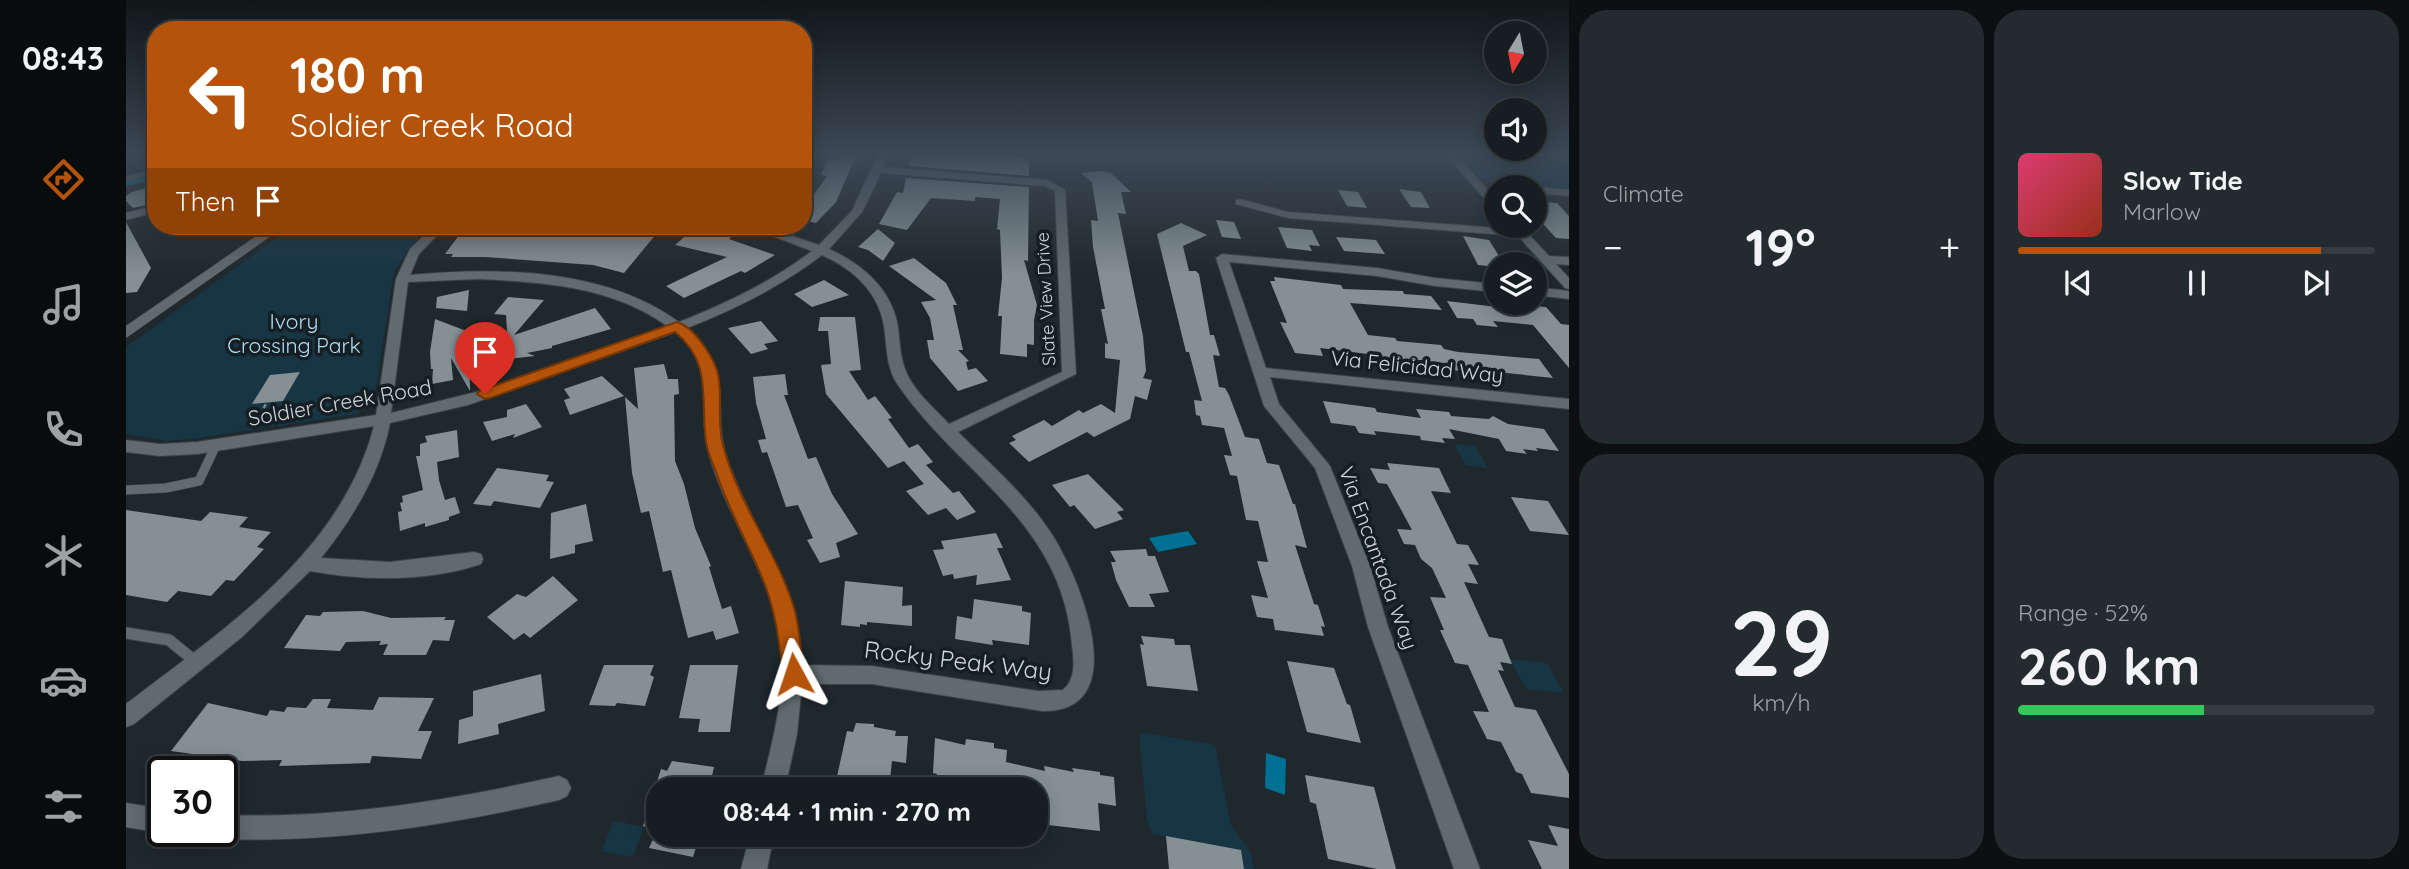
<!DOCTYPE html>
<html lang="en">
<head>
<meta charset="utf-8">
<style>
	:root { --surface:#171e21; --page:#242b2e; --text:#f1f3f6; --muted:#9ea2a5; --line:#363c3f; --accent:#b45309 }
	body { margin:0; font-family:Quicksand,sans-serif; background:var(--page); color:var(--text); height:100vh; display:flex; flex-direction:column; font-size:26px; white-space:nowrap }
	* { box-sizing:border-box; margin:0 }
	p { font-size:23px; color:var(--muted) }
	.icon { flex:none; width:38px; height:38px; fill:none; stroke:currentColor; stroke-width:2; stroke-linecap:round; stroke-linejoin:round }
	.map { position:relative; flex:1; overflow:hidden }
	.details { display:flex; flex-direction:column; gap:10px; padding:10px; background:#0d1012; width:840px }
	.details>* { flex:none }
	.top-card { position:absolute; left:21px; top:21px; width:665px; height:214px; border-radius:28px; box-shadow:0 4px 18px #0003,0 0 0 2px var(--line); background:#b45309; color:#fff; overflow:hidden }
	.needle { width:46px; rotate:190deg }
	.fabs { position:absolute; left:1358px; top:21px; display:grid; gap:14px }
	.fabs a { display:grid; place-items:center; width:63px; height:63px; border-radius:50%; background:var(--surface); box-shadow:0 4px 18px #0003,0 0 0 2px var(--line); font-size:35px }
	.speed { position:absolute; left:21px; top:756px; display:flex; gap:14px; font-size:35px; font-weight:700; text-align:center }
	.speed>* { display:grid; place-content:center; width:91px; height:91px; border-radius:50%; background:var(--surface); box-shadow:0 4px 18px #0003,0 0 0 2px var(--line); line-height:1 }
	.speed .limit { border:4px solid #111; border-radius:10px; background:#fff; color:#111 }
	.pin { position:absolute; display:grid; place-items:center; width:60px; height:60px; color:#fff; margin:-72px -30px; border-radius:50% 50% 50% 0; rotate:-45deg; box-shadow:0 0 7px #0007 }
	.pin .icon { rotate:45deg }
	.me { position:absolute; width:77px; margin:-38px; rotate:355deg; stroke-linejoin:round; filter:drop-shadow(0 0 5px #0008) }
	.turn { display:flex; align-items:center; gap:24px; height:147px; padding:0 28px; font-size:32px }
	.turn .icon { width:91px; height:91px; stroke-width:2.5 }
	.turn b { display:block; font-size:49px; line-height:60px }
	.then { display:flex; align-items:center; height:66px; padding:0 28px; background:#0003; gap:14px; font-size:26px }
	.big { font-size:52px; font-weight:700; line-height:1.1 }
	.details .card { flex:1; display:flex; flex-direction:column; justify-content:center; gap:10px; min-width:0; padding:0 24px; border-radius:28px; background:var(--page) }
	.details .dial { align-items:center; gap:0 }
	.dial b { font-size:91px; line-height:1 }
	.song { display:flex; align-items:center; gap:21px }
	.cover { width:84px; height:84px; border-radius:10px; background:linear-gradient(135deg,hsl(340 70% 55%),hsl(10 70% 35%)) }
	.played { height:7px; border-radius:4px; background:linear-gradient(90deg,var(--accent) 85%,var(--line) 85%) }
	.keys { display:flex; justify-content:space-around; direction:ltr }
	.heat { display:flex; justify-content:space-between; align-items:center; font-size:38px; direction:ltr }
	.charge { height:10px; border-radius:5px; background:linear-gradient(90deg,#34c759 52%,var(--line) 0) }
	.details .tiles { flex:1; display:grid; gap:10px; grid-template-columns:repeat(2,1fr) }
	.trip { position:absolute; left:520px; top:777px; width:402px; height:70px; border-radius:28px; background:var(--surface); box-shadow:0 4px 18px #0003,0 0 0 2px var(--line); font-weight:700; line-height:70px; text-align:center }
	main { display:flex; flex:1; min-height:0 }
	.tabs { display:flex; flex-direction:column; width:126px; justify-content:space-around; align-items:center; background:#090c0d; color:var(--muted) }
	.tabs .icon { width:49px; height:49px }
	.tabs .active { color:var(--accent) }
	.tabs b { font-size:32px; color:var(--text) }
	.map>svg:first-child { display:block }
</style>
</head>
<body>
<main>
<nav class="tabs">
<b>08:43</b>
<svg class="icon active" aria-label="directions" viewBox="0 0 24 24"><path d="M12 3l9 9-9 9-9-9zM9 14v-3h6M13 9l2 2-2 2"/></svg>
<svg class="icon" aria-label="music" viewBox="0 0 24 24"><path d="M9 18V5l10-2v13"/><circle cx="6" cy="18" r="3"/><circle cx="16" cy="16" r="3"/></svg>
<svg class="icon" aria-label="phone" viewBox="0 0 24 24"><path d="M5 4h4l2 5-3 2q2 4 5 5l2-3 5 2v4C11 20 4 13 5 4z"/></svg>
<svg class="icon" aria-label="climate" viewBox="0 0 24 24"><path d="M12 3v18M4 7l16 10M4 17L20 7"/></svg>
<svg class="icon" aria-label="car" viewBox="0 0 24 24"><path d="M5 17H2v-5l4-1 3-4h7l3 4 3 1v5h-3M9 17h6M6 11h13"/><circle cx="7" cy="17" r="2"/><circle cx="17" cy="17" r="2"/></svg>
<svg class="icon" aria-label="filters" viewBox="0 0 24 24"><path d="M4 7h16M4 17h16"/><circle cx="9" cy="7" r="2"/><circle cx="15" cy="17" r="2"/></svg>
</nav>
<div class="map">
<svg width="1443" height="869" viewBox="0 0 1443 869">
	<rect width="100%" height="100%" fill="#1f282c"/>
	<g fill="#173543">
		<polygon points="1331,154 1443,154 1443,190 1370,184 1354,179"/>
		<polygon points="167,226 305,226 285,245 268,271 248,401 231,414 66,439 40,441 0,434 0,347"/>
		<polygon points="1328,444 1349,446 1362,468 1340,465"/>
		<polygon points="1384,659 1421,663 1438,693 1400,689"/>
		<polygon points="1019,733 1089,745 1105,825 1124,851 1128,869 1118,869 1115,850 1026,834 1021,820 1013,735"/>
		<polygon points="487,821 518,827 507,857 476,851"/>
	</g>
	<g fill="#007094">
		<polygon points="1062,531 1071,544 1032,552 1023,538"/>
		<polygon points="1140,753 1160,759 1159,795 1139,788"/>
	</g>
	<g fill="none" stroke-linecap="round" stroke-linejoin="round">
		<polygon fill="#007094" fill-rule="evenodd" points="30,172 30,179 0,186 0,179"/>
	</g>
	<g fill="#859095">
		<polygon points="717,154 731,154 710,202 690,223 677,220 677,204 681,204 701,176 695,175 702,159 713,160"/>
		<polygon points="787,154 903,158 903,176 783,166"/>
		<polygon points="975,171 985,173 1005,192 995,192 1000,214 992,213 1017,336 1020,371 1017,378 1026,380 1021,400 1009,396 1004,419 968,437 961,432 903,462 883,443 890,440 886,436 918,420 926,426 953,410 957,413 975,404 989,413 994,360 979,358 979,343 982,344 975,309 979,309 967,247 965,220 972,221 966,182 955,173"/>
		<polygon points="780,178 903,187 902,261 898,260 911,305 908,320 908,345 901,344 901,357 874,354 876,316 872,316 876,278 874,230 871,229 874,199 849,197 849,201 805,198 781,230 753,224 771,192 777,193"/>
		<polygon points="30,185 30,203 7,208 0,201 0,196 6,192"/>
		<polygon points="1273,189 1295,192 1304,208 1285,207"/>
		<polygon points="1212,190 1232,192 1241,208 1221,206"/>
		<polygon points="1409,201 1431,203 1443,216 1443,239 1430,238 1409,215"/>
		<polygon points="1090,220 1108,222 1115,239 1096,237"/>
		<polygon points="0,222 25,268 11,292 0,293"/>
		<polygon points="1055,223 1081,235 1057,246 1063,271 1070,271 1073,274 1084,335 1088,335 1094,356 1087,355 1093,387 1099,388 1103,395 1119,437 1133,439 1141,463 1153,465 1167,504 1169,504 1181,548 1169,545 1188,604 1192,605 1199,627 1195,626 1198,636 1149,630 1147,619 1131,617 1125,595 1142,598 1131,561 1142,562 1132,521 1120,520 1111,476 1104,475 1098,455 1106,456 1098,428 1076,425 1074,416 1070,415 1068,400 1076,401 1063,352 1060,352 1031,234"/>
		<polygon points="340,226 516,226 536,227 498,273 467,265 359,257 325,257 327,254 319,254"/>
		<polygon points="1152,227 1186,230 1194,246 1183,245 1186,251 1161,248"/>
		<polygon points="752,229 769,243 757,261 742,250 732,247"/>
		<polygon points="566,230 605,237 603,239 649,255 619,273 615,271 558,298 540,286 601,257 549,245"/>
		<polygon points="1337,236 1363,240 1378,264 1370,264 1370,267 1352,265"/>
		<polygon points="1210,237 1250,240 1259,254 1218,251"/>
		<polygon points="788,258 820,283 831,305 827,305 837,350 832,350 843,361 840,362 842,370 850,368 862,381 832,391 804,358 801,340 808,340 804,318 795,302 810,300 763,266"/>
		<polygon points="1148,277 1215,285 1217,289 1277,291 1278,294 1305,296 1316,310 1224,303 1242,335 1269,338 1271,341 1315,345 1318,349 1332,352 1413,359 1427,378 1352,370 1354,372 1323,370 1318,363 1281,359 1284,364 1253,361 1250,355 1194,348 1197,356 1169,353 1154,322 1161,323 1144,281 1149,281"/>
		<polygon points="698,280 723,295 686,307 668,294"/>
		<polygon points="343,290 341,311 310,308 311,297"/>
		<polygon points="382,297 418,300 388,335 469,308 485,329 426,346 426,348 401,353 409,356 374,360 375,344 382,346 380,315 368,314"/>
		<polygon points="1321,301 1396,310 1392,305 1420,307 1435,324 1443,325 1443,368 1407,325 1367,321 1372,327 1351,325 1347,319 1331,318"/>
		<polygon points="694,317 729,317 735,370 723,371 742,400 749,396 766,418 762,419 783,448 792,444 807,462 800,465 827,493 833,491 850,512 831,520 820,508 802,515 780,491 798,484 778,461 762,468 700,394 695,365 705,364 702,331 692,331"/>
		<polygon points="309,319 343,332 344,391 325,358 327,380 306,384 307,369 305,369 304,352"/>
		<polygon points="635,321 652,341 638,344 642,349 625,354 602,328"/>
		<polygon points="538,364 542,379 552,379 553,394 548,395 549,461 558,484 569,528 585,566 583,567 596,609 605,606 613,633 590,640 587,631 562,638 545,570 537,572 523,511 515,513 506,473 499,397 512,409 508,368"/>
		<polygon points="174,372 157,401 126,404 144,375"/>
		<polygon points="659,374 662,395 658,395 682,459 690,457 706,494 732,534 710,543 714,557 694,563 681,540 687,538 672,505 660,507 641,452 636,453 632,440 640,439 630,403 627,377"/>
		<polygon points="476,376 498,396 444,415 438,400 444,398 438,389"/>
		<polygon points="1197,401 1249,408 1251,412 1295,418 1290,409 1323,412 1325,416 1363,419 1367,416 1382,424 1418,429 1433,451 1410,448 1412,451 1397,449 1401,454 1380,451 1373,439 1323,429 1329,439 1316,438 1319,443 1295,440 1294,436 1248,431 1250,435 1233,433 1229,426 1205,423"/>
		<polygon points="400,404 416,427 387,438 389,434 366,441 357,422 381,417 381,410"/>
		<polygon points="331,430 333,457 311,462 313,480 319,500 329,497 334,513 323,517 323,520 299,527 299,523 274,531 272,512 276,511 274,503 277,502 276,496 297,490 290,456 294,456 294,444 301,442 299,436"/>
		<polygon points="1261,463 1313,468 1325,493 1305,491 1331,544 1342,545 1353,565 1342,564 1352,584 1338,582 1363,637 1376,639 1386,664 1374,662 1378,671 1372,670 1389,707 1410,710 1443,774 1443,798 1405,793 1396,774 1390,772 1375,742 1361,739 1347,711 1363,712 1342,665 1329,663 1314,630 1318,630 1304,597 1320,598 1306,568 1295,559 1289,545 1278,544 1271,529 1286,530 1261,484 1252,483 1244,468 1264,470"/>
		<polygon points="371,468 423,475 420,481 428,482 414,508 368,501 365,506 347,504"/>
		<polygon points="962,474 998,510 991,512 997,519 969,529 948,505 944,507 926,485"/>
		<polygon points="1385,497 1422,501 1443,535 1404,531"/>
		<polygon points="460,504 467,541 449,545 449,553 424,559 425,513"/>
		<polygon points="0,510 75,521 84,512 122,517 113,527 145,532 131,547 138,549 108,581 100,580 85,596 52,591 41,602 0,595"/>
		<polygon points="870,533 877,548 871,548 885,580 850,585 851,575 828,579 827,574 817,576 807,550 818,549 815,541"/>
		<polygon points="1020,549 1022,556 1029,556 1043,592 1023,594 1029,607 1003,607 990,580 985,562 990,562 984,551"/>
		<polygon points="427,576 452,600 404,638 398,633 388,640 361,617 391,594 400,597"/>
		<polygon points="719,581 777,587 776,606 786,605 786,626 741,622 741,625 734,624 734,627 715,625"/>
		<polygon points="848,599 896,606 896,611 905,613 903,645 866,640 867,645 829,639 831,616 846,619"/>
		<polygon points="237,611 265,618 320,617 318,620 329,620 323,641 307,640 300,655 257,655 262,644 253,645 255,641 220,642 214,651 158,648 180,615 194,616 197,612"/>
		<polygon points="1015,636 1048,639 1049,645 1064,645 1072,691 1021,686 1014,644 1018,645"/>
		<polygon points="1161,661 1208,668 1221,704 1224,705 1235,743 1181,732"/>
		<polygon points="478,665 528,665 524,675 528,677 519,706 491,703 489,706 463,705"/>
		<polygon points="564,665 612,665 604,732 572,732 574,719 553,718"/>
		<polygon points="415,674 419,711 372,724 373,734 332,744 333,720 347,716 347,691"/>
		<polygon points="253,697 308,698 292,731 306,731 295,759 246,756 244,763 153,766 156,760 116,761 45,751 82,703 141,716 144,710 158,712 161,707 180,708 187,699 205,699 201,708 247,710"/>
		<polygon points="730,723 748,724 748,727 770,731 769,736 782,736 780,763 766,761 763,789 710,781 721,731 727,732"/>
		<polygon points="809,738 839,745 840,739 868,743 868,748 881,750 880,762 919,771 918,766 948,772 946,768 974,772 974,775 988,777 990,806 972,803 974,831 913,824 913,814 910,813 910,789 903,789 903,786 866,779 866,789 810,789 811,774 807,773"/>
		<polygon points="546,761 588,767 583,789 532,789 532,832 517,826 535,769 541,771"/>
		<polygon points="1179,775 1248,787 1270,869 1251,869 1202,859 1190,804 1184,802"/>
		<polygon points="1422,825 1443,829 1443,869 1416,869 1402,840 1432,846"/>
		<polygon points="529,835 574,835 567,857 523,848"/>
		<polygon points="1040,836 1115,850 1118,869 1043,869"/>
	</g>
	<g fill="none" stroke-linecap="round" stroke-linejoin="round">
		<defs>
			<polyline id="service-far2" points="0,179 30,171"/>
			<polyline id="service-far1" points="0,490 40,488 73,481 90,445"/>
			<polyline id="service" points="0,633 43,640 70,662"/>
			<g id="minor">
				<path d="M 752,154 L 762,154 L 757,167 L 921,180 L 939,190 L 950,374 L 832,432 C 863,463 898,493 923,530 C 952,572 1011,713 916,711 L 746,684 L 676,684 L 671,734 L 659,789 L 635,789 C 645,746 658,702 656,657 C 652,582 601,522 582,451 C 572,413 588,384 564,348 C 559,342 556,337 550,332 L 342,405 L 264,423 C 254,474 227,518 195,558 L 264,562 L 348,552 L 355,554 L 357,559 L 355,564 C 302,582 238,581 184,571 L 116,637 L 8,724 L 0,727 L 0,704 C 98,629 215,553 248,426 L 71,454 L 34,456 L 0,452 L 0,440 L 34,444 L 71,442 L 250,415 L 270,279 L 284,249 L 308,226 L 320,226 L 293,254 L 284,275 C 373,267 478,268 553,322 C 601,303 645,282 686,251 L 620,226 L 636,226 L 693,245 L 726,211 ZM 755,173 L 919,186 L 929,191 L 936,372 L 823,424 C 809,409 790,393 781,374 C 774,359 774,343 772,327 C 766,289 736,264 703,249 L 736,212 ZM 696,255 C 729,270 756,295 759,334 C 761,351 761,369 772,385 C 834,475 936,521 946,645 C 948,661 950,679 937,690 L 912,691 L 746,666 L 676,665 C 675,590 624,527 601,458 C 591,430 597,401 591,373 L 588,363 L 561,328 C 610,309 654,287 696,255 ZM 353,279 C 419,282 487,287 541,326 L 350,392 L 265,413 L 282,282 Z"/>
				<polygon points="1319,154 1329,154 1370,199 1370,208 1366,207"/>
				<polygon points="1407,187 1409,187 1443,190 1443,196 1409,193"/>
				<polygon points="1114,199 1162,212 1385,229 1384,226 1395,226 1423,256 1443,257 1443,265 1430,264 1443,278 1443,289 1439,288 1392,236 1162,218 1110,204 1110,200"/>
				<polygon points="30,205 30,212 0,220 0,213"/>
				<polygon points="1096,254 1251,268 1309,278 1370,284 1370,292 1309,286 1251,276 1103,262 1140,368 1443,399 1443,409 1144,377 1153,404 1204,466 1244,566 1262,627 1354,869 1328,869 1242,627 1226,566 1189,468 1138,406 1090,258"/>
				<polygon points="1409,287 1443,291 1443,299 1409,295"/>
				<path d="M 433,776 L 441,780 L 445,788 L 441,796 L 433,800 C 321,825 211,843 96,839 L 87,836 L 86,831 L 96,831 L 96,815 C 211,819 321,801 433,776 Z"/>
				<polygon points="0,803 37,809 37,831 41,831 37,833 0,827"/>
				<polygon points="624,835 648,835 641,869 615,869"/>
			</g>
			<polygon id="tertiary" points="145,226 159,226 0,338 0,326"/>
		</defs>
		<use href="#service-far2" stroke="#3c4347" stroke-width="6"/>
		<use href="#service-far1" stroke="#3c4347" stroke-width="10"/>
		<use href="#service" stroke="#3c4347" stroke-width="13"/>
		<use href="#minor" stroke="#3c4347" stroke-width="2"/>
		<use href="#tertiary" stroke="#3c4347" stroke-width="1"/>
		<polyline stroke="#80878a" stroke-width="2.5" stroke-dasharray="4.5 4.5" stroke-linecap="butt" points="129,424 141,402"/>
		<use href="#service-far2" stroke="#606a6f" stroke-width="5"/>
		<use href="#service-far1" stroke="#606a6f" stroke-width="9"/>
		<use href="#service" stroke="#606a6f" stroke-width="11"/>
		<use href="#minor" fill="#606a6f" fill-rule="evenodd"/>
		<use href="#tertiary" fill="#606a6f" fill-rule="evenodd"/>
	</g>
	<linearGradient id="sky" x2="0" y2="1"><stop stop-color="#111618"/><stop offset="0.56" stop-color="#3c4856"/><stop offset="1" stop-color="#3c4856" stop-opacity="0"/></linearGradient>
	<rect width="1443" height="275" fill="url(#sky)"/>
	<path fill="#b45309" stroke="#753606" stroke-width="2" d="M 551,322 C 568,327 585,354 591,370 C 598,393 590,421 597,445 C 612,504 652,553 669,611 C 674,631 675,654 678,674 L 675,681 L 668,684 L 660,681 L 657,674 C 653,639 649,607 635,575 C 620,540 602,508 590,472 C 586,462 581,451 580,441 C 574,399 587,363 549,332 L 364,398 L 359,399 L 351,394 L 353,391 Z"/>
	<g text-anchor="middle" stroke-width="7" stroke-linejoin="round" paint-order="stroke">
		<g font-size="18" fill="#cfd5d8" stroke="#151e22">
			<text transform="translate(920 299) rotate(-93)" y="6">Slate View Drive</text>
		</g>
		<g font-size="21" fill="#abdef6" stroke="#151e22">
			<text x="168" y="329">Ivory<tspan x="168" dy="24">Crossing Park</tspan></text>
		</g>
		<g font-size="21" fill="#cfd5d8" stroke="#151e22">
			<text transform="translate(1291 367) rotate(6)" y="7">Via Felicidad Way</text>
			<text transform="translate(214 403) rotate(-10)" y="7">Soldier Creek Road</text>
			<text transform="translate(1252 558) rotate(70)" y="7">Via Encantada Way</text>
		</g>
		<g font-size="24" fill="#cfd5d8" stroke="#151e22">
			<text transform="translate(832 661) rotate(7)" y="8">Rocky Peak Way</text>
		</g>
	</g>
</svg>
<div class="fabs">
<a><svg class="needle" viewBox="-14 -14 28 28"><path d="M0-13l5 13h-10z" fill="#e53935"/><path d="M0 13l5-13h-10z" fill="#9ea2a5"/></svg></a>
<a><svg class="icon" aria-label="sound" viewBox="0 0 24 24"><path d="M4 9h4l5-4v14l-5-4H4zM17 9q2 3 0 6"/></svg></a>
<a><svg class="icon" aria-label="search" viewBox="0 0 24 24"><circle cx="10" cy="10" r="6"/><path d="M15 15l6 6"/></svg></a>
<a><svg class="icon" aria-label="layers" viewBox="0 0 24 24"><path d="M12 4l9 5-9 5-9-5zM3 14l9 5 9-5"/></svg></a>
</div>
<div class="speed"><div class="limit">30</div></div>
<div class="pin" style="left:359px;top:394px;background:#d93025"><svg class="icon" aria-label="arrive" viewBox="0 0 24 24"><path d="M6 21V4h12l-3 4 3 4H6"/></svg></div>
<svg class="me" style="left:668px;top:674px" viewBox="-20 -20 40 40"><path d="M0-17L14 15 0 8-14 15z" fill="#b45309" stroke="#fff" stroke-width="4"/></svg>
<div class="trip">08:44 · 1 min · 270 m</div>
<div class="top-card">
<div class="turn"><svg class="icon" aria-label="left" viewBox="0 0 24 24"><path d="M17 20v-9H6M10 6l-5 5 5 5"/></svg><div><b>180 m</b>Soldier Creek Road</div></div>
<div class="then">Then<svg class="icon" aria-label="arrive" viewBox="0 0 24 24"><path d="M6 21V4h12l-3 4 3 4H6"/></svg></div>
</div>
</div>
<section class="details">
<div class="tiles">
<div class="card"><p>Climate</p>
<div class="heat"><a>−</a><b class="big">19°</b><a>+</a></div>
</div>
<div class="card">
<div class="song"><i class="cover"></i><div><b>Slow Tide</b><p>Marlow</p></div></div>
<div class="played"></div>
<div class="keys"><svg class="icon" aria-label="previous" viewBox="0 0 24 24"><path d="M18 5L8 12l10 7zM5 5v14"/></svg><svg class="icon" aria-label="pause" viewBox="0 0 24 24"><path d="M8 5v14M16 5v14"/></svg><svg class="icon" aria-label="next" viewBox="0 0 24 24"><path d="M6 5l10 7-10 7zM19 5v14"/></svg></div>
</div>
<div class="card dial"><b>29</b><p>km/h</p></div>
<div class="card"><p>Range · 52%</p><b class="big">260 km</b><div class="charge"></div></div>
</div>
</section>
</main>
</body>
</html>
